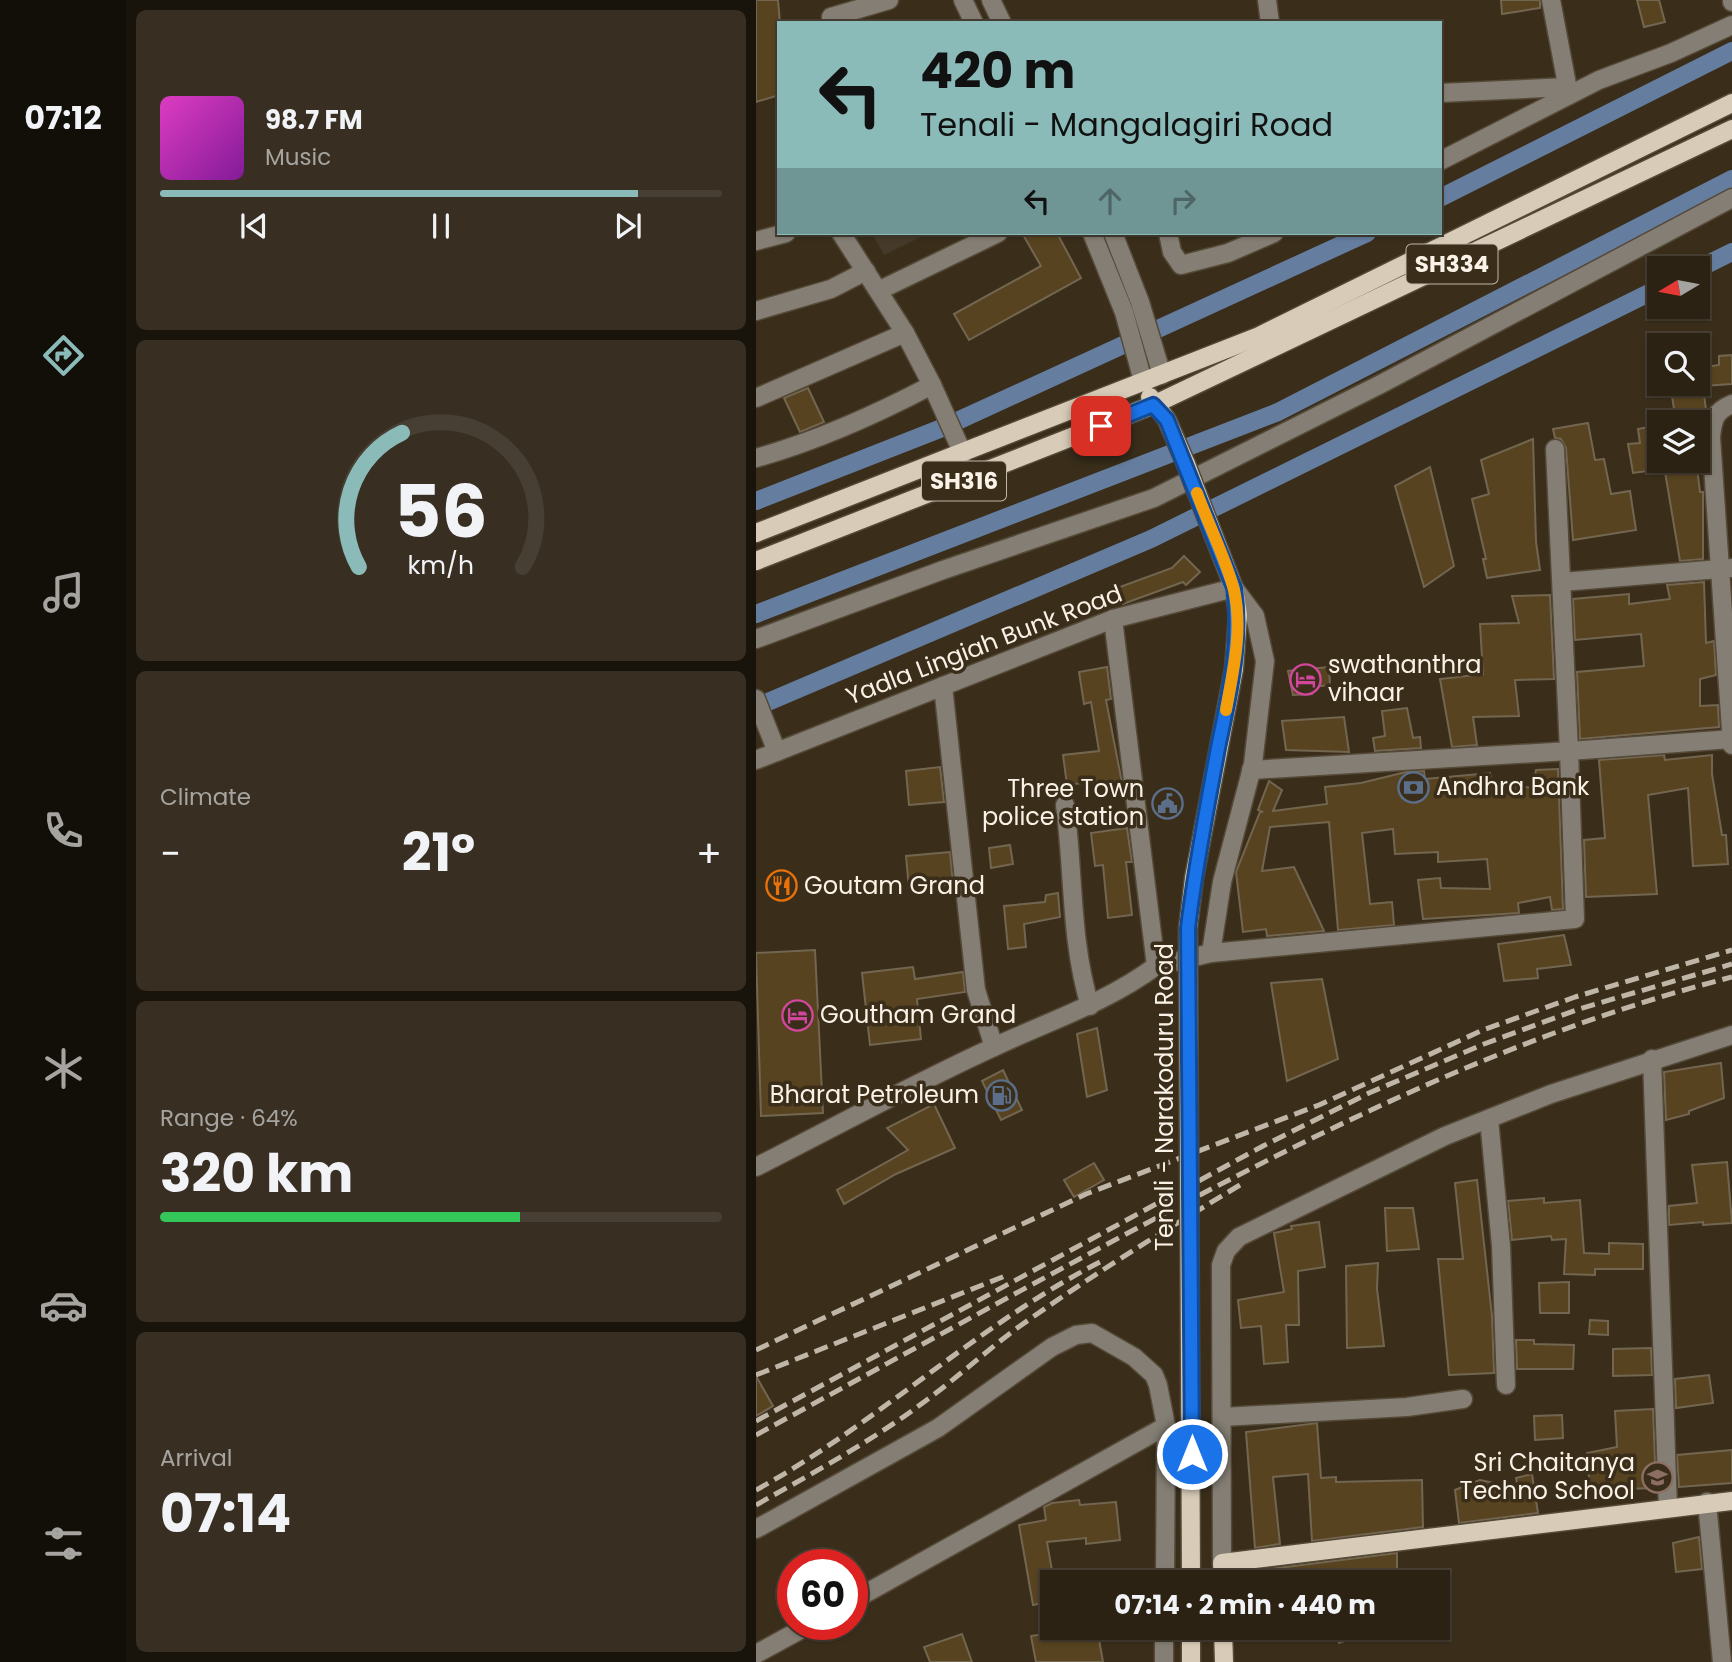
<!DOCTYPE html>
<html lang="en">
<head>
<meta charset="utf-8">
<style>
	:root { --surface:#2c2214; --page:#382f22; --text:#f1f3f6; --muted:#a6a4a0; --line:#483f34; --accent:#8bbbb9 }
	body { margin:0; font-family:Poppins,sans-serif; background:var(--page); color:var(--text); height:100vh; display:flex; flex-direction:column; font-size:26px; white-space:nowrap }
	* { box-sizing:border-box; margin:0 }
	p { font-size:23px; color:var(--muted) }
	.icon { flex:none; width:38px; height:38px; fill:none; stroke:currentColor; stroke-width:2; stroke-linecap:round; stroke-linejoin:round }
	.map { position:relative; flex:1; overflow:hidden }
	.details { display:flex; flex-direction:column; gap:10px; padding:10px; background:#18130b; width:630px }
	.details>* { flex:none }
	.hud { position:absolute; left:21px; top:21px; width:665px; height:214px; border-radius:0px; box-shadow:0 2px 5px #0004,0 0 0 2px var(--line); background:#8bbbb9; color:#111; overflow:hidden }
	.needle { width:46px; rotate:260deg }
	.controls { position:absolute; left:891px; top:256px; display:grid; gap:14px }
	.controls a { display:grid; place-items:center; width:63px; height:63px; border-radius:0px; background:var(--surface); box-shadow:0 2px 5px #0004,0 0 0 2px var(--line); font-size:35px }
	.speed { position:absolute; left:21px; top:1549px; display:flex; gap:14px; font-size:35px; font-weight:700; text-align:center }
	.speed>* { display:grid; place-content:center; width:91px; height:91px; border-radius:50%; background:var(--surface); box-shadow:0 2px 5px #0004,0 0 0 2px var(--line); line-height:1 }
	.speed .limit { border:10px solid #d22; background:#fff; color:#111 }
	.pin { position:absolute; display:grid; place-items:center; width:60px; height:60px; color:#fff; margin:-30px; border-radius:14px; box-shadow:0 4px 10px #0006 }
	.me { position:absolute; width:77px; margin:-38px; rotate:0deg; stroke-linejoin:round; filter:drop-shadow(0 0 5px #0008) }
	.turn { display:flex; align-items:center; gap:24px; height:147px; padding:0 28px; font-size:32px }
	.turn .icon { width:91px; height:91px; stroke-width:2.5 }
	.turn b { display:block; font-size:49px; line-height:60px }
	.lanes { display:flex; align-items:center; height:66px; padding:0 28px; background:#0003; justify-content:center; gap:35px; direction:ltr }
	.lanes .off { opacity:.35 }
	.big { font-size:52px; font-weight:700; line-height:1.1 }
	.details .tile { flex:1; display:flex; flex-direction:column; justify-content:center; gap:10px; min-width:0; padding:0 24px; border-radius:10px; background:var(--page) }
	.details .dial { align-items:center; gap:0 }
	.dial svg { height:182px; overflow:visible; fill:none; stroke:var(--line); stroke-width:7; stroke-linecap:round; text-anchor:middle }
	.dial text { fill:var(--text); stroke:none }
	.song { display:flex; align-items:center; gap:21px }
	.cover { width:84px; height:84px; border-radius:10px; background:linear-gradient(135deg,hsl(310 70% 55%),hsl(290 70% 35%)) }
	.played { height:7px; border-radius:4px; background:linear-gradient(90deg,var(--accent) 85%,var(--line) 85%) }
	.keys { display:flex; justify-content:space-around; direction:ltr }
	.heat { display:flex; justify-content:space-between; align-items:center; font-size:38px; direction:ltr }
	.charge { height:10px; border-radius:5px; background:linear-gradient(90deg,#34c759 64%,var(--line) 0) }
	.trip { position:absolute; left:284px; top:1570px; width:410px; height:70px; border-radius:0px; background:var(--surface); box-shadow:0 2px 5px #0004,0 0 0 2px var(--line); font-weight:700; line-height:70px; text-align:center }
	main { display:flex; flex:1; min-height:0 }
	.menu { display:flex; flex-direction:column; width:126px; justify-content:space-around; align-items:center; background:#120e08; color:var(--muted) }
	.menu .icon { width:49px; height:49px }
	.menu .selected { color:var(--accent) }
	.menu b { font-size:32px; color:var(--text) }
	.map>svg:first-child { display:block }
</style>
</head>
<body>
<main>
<nav class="menu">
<b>07:12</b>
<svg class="icon selected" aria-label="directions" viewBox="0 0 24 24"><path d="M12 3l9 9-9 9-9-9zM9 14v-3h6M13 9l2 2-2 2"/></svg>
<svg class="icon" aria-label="music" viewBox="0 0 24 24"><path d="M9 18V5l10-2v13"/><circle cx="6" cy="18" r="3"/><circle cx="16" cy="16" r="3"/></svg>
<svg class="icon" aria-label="phone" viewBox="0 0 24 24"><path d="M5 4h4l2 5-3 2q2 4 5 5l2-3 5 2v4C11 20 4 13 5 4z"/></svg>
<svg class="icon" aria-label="climate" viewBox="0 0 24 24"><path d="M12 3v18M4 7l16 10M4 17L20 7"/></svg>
<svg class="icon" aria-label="car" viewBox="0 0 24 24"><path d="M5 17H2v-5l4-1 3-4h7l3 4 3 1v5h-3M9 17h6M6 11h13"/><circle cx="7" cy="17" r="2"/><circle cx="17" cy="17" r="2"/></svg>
<svg class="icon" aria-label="filters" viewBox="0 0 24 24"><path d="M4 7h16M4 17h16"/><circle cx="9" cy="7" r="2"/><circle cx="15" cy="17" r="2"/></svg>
</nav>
<section class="details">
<div class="tile">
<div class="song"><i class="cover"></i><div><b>98.7 FM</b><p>Music</p></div></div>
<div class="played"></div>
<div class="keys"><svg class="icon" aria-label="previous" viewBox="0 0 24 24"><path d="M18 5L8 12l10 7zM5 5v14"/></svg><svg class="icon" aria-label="pause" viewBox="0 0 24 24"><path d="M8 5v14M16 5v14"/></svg><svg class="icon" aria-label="next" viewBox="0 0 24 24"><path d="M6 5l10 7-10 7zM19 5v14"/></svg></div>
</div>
<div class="tile dial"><svg viewBox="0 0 100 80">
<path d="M14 69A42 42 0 1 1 86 69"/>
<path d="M14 69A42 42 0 0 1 33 10" stroke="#8bbbb9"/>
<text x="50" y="56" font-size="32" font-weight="700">56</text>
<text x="50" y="72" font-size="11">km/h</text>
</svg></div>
<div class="tile"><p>Climate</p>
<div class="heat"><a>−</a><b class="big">21°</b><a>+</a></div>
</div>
<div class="tile"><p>Range · 64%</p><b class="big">320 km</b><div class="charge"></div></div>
<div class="tile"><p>Arrival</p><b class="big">07:14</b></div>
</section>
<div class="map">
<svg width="976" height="1662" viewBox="0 0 976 1662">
	<rect width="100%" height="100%" fill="#3a2e1b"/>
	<polygon fill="#453a2a" points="116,233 173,233 128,255"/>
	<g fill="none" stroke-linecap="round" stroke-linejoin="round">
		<g stroke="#657d9f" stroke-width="18">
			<polyline points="684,198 976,51"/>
			<polyline points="942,269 976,252"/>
			<polyline points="0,501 186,428 611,233"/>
			<polyline points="0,614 522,412 976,179"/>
			<polyline points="0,707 395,539 903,288"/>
		</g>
	</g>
	<g fill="#57431f" stroke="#736651" stroke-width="2">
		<polygon points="0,0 22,0 24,23 23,95 0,102"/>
		<polygon points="745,0 784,0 784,8 746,14"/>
		<polygon points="881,0 903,0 909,22 888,27"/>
		<polygon points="266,233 301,233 325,278 213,340 198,314 285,266"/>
		<polygon points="976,355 976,384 947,386 950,410 946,421 920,422 914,383 942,383 942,368 963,365 963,356"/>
		<polygon points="52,388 68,422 44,432 28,398"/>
		<polygon points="832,423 839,460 848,459 855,494 874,491 880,530 817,540 810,448 805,439 799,438 797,429"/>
		<polygon points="898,426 907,469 877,473 872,444 884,443 882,429"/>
		<polygon points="777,439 780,542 784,570 731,578 727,559 730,559 716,499 733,494 725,460"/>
		<polygon points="907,460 940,460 944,492 947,492 947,559 924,561"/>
		<polygon points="674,467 698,566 668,587 639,486"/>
		<polygon points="428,556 444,572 430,585 427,582 367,604 361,588 416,568"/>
		<polygon points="948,582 950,643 958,641 960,675 944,679 944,706 962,705 963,727 824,739 821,672 888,666 885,634 819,640 817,599 873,594 873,604 914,599 911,585"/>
		<polygon points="794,595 798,679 759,680 763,716 717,717 721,745 696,747 684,679 727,674 724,624 763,623 756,596"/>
		<polygon points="351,667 355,699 350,700 366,783 344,786 343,781 311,785 307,755 343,751 335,702 328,704 323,672"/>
		<polygon points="573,667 574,685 555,687 556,694 537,695 532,671"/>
		<polygon points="651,708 657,738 664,737 665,748 619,751 617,738 629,736 626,711"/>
		<polygon points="588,717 593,752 530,750 526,721"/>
		<polygon points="908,755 909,760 956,755 956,774 966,835 970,835 972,864 937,866 932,788 892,795 901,894 830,897 828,840 849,838 843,760"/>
		<polygon points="184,767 188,802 153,805 150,771"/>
		<polygon points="802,769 807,909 796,910 794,897 762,903 763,913 667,919 662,880 684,878 685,888 734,889 731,859 682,862 682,852 639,854 637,829 606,833 614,904 636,902 638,925 582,930 573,822 514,827 506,871 538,867 568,931 511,936 510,929 487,932 480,872 504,812 507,812 502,810 513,781 526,790 517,811 571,804 569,787 605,783 650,772 668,771 669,779 734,773 736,782 776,788 780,770"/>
		<polygon points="371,828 376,862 370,862 376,915 352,918 347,865 339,866 335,833"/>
		<polygon points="254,845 257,864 235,868 233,848"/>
		<polygon points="194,852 197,884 153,889 150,856"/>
		<polygon points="302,893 304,917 268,924 270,947 252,949 248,906 289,902 290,895"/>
		<polygon points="808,935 815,965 781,969 782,978 748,981 742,944"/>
		<polygon points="59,950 67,1113 5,1116 0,953"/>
		<polygon points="157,967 159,979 207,972 209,992 161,999 165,1039 114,1045 106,973"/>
		<polygon points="566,979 582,1059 531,1081 515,983"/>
		<polygon points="341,1028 351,1090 331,1097 321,1034"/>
		<polygon points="965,1063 968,1098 933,1111 933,1114 910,1120 908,1072"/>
		<polygon points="247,1070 266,1110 245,1120 226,1081"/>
		<polygon points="178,1104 199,1148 140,1174 88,1204 81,1190 152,1150 131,1128"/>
		<polygon points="971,1162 976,1223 947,1225 947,1222 913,1225 913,1206 941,1203 936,1165"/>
		<polygon points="338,1163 348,1180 318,1197 308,1180"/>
		<polygon points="721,1180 736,1316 738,1373 693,1375 682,1259 707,1259 699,1183"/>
		<polygon points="788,1198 788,1203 824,1200 828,1253 853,1254 853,1243 887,1244 887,1269 839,1269 839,1275 808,1274 810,1239 796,1240 795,1236 756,1240 752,1201"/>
		<polygon points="629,1208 657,1208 663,1249 631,1251"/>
		<polygon points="563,1222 569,1267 542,1271 543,1325 530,1325 532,1362 508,1364 505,1326 485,1328 482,1300 528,1292 518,1233 536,1229 535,1226"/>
		<polygon points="622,1263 621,1289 628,1346 591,1348 590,1266"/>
		<polygon points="813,1282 813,1313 784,1313 783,1283"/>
		<polygon points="834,1320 852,1321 852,1335 833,1334"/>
		<polygon points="760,1340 778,1340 778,1344 818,1345 817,1369 761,1369"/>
		<polygon points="895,1348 896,1375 857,1376 857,1349"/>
		<polygon points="953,1375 957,1403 920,1408 919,1379"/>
		<polygon points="0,1376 17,1406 0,1416"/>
		<polygon points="897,1409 900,1488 834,1490 831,1453 861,1447 859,1411"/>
		<polygon points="806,1415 807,1438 779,1440 778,1416"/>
		<polygon points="561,1423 565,1478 580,1477 580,1482 666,1480 667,1527 556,1541 552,1474 517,1477 524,1544 499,1548 490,1432"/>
		<polygon points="976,1450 976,1483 923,1487 921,1455"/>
		<polygon points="776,1474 782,1513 703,1523 699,1490 724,1480 762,1488 760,1478"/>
		<polygon points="323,1500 324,1505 360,1502 364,1540 330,1544 330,1538 291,1542 298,1582 296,1601 277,1605 263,1525 290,1520 288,1507 296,1503"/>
		<polygon points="943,1537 946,1569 920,1572 917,1543"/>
		<polygon points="641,1553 641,1582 498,1582 498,1571"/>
		<polygon points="324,1628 341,1628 347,1662 280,1662 275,1636"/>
		<polygon points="582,1628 621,1628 621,1630 583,1643"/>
		<polygon points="206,1634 216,1662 174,1662 168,1647"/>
	</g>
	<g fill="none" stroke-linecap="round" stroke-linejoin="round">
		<defs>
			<g id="minor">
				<polyline points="207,0 218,23"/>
				<polyline points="235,0 246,23"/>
				<polyline points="511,0 514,23"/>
				<polyline points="795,0 813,95"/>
				<polyline points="976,0 976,2"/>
				<polyline points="75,17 133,0"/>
				<polyline points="684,93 812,87"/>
				<polyline points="684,161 843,80 915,53 976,25"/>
				<polyline points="85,233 149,333 176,385 207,454"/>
				<polyline points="336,233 368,312 387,381"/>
				<polyline points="357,233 384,302 406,375"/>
				<polyline points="412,233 416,252 425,265 472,253 518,233"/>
				<polyline points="0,241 30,233"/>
				<polyline points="124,290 242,233"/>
				<polyline points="0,311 75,289 110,271"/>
				<polyline points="0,398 149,333"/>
				<path d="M 976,404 C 959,411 957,419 955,437 L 976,745"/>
				<path d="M 0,458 C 61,441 121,414 176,385"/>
				<polyline points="806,582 976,568"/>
				<polyline points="0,639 187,570 398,498 625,384 976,198"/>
				<polyline points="187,686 220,990 238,1047"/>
				<polyline points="0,699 21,752"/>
				<polyline points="0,760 357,619 478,588 499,616 509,661 497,764 466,882 455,953"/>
				<polyline points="495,770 813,751 799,449"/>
				<path d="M 309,805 C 318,873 314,940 334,1006"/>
				<polyline points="400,966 455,953 819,919 813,751 976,739"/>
				<polyline points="896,1059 912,1508"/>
				<polyline points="733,1119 745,1246 750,1385"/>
				<path d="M 0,1167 C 79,1127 157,1084 238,1047 C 293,1021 350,1003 400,966 L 357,619"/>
				<polyline points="466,1417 651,1407 707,1399"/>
				<polyline points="951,1502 966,1662"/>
				<polyline points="0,1529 182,1428 296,1347 320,1335 336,1333 378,1357 398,1375 402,1385 410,1426 409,1582"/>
				<polyline points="466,1563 465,1265 470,1251 483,1237 689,1136 795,1094 976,1035"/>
				<polyline points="96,1601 410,1426"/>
				<polyline points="0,1654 55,1624"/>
				<polyline points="408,1662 408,1628"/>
			</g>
			<g id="major">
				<polyline points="394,397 411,420 430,464"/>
				<polyline points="441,493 478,588 482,615 478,669"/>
				<polyline points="0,533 501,337 976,103"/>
				<polyline points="0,561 397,405 976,129"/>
				<polyline points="467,1582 466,1563 976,1501"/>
				<polyline points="467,1628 468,1662"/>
				<polyline points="435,1662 435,1628"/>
			</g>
		</defs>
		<use href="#minor" stroke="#554937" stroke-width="21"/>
		<use href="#major" stroke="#554937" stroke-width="21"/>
		<use href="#minor" stroke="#847e74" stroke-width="18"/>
		<use href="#major" stroke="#d8ccb8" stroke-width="18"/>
		<g stroke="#bfb6a8" stroke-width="5" stroke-dasharray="14 7" stroke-linecap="butt">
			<polyline points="0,1350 330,1194 563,1105 727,1030 819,997 976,950"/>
			<polyline points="0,1375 249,1276"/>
			<polyline points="0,1421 507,1146 613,1093 728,1044 823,1009 976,964"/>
			<path d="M 0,1435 C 129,1365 257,1294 387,1225 C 577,1124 766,1031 976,977"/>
			<path d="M 0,1490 C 121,1424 221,1325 344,1262"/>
			<path d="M 0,1505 C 57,1473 116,1441 168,1402 C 201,1378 231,1350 264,1326 C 336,1275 409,1230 484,1185"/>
		</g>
		<defs>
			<g id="major-bridge">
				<polyline points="430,464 441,493"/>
				<polyline points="435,1582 432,928 438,878 478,669"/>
			</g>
		</defs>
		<use href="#major-bridge" stroke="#554937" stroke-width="21" stroke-linecap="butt"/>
		<use href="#major-bridge" stroke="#d8ccb8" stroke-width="18"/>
	</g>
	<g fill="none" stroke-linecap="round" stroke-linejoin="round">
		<defs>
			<path id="route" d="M 345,426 L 397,405 L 411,420 L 478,588 C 486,643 473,694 462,748 C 451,808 439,868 432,928 L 436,1454"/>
		</defs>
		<use href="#route" stroke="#114b97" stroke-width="18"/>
		<use href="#route" stroke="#1a73e8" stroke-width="12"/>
		<path stroke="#f59e0b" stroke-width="12" d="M 441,493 C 451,521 471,562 478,590 C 487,630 477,671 470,710"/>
	</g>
	<defs>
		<symbol id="hotel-ring" viewBox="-11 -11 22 22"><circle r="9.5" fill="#3a2e1b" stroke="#d1479c" stroke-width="1.5"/><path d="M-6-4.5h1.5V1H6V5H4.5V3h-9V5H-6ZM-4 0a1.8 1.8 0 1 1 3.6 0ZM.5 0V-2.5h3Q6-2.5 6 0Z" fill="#d1479c"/></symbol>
		<symbol id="bank-ring" viewBox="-11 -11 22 22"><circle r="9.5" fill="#3a2e1b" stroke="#5c6f8a" stroke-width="1.5"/><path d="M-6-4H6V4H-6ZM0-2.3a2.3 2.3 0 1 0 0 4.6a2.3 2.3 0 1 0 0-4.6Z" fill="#5c6f8a"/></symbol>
		<symbol id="civic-ring" viewBox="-11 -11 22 22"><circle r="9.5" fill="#3a2e1b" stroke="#5c6f8a" stroke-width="1.5"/><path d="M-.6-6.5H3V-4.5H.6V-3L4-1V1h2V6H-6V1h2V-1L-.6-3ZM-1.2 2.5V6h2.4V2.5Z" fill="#5c6f8a"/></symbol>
		<symbol id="restaurant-ring" viewBox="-11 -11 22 22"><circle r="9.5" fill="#3a2e1b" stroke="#e8710a" stroke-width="1.5"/><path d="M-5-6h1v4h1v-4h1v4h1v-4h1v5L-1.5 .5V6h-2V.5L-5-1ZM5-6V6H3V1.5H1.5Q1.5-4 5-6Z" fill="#e8710a"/></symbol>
		<symbol id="fuel-ring" viewBox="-11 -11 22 22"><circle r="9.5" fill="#3a2e1b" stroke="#5c6f8a" stroke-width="1.5"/><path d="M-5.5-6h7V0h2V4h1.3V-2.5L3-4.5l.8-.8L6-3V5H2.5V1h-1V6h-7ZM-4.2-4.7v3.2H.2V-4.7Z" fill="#5c6f8a"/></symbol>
		<symbol id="school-ring" viewBox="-11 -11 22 22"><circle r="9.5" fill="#3a2e1b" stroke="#8d6e63" stroke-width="1.5"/><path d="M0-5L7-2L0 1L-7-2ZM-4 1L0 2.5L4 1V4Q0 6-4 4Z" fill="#8d6e63"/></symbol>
	</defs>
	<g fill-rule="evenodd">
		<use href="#hotel-ring" x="532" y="662" width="35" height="35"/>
		<use href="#bank-ring" x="640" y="770" width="35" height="35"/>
		<use href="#civic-ring" x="394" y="786" width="35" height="35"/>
		<use href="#restaurant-ring" x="8" y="868" width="35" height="35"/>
		<use href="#hotel-ring" x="24" y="998" width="35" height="35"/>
		<use href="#fuel-ring" x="228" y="1078" width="35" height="35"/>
		<use href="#school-ring" x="884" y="1460" width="35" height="35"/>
	</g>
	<g text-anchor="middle" stroke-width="7" stroke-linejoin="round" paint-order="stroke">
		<g fill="#3a2e1b" stroke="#c0b7a9" stroke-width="2">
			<rect x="650.5" y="244.5" width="91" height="39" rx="5"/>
			<rect x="166" y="461.5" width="84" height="39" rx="5"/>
		</g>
		<g font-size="23" font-weight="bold" fill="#faf2e6">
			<text x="696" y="272">SH334</text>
			<text x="208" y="489">SH316</text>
		</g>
		<g font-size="24" fill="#faf2e6" stroke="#3a2e1b">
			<text transform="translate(228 645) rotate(-21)" y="8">Yadla Lingiah Bunk Road</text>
			<text transform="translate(409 1097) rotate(-90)" y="8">Tenali - Narakoduru Road</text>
		</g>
		<g font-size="24" fill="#faf2e6" stroke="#3a2e1b" text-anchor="start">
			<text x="572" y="673">swathanthra<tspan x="572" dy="28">vihaar</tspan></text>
			<text x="680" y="795">Andhra Bank</text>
			<text x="388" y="797" text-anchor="end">Three Town<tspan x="388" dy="28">police station</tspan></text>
			<text x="48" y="894">Goutam Grand</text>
			<text x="64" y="1023">Goutham Grand</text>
			<text x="223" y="1103" text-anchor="end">Bharat Petroleum</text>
			<text x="879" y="1471" text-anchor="end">Sri Chaitanya<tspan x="879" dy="28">Techno School</tspan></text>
		</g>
	</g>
</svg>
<div class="controls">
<a><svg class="needle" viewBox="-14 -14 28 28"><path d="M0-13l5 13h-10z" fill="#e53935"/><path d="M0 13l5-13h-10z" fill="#a6a4a0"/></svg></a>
<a><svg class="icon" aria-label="search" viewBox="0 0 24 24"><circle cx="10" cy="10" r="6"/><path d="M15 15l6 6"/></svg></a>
<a><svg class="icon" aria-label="layers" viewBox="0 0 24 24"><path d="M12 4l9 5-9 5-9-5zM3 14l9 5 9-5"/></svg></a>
</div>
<div class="speed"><div class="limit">60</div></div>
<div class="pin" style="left:345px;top:426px;background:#d93025"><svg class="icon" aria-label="arrive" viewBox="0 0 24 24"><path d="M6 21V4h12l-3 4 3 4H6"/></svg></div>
<svg class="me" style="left:436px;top:1454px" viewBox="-20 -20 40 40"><circle r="17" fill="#1a73e8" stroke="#fff" stroke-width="3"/><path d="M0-11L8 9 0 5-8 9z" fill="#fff"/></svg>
<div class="trip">07:14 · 2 min · 440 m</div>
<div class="hud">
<div class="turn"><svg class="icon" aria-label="left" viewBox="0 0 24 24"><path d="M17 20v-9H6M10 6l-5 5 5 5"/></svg><div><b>420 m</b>Tenali - Mangalagiri Road</div></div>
<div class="lanes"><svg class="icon" aria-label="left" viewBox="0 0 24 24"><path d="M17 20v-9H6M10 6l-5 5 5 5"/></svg><svg class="icon off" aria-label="ahead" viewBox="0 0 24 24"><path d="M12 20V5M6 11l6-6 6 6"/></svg><svg class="icon off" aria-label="right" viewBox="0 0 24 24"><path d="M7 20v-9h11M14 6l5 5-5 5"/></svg></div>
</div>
</div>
</main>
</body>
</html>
